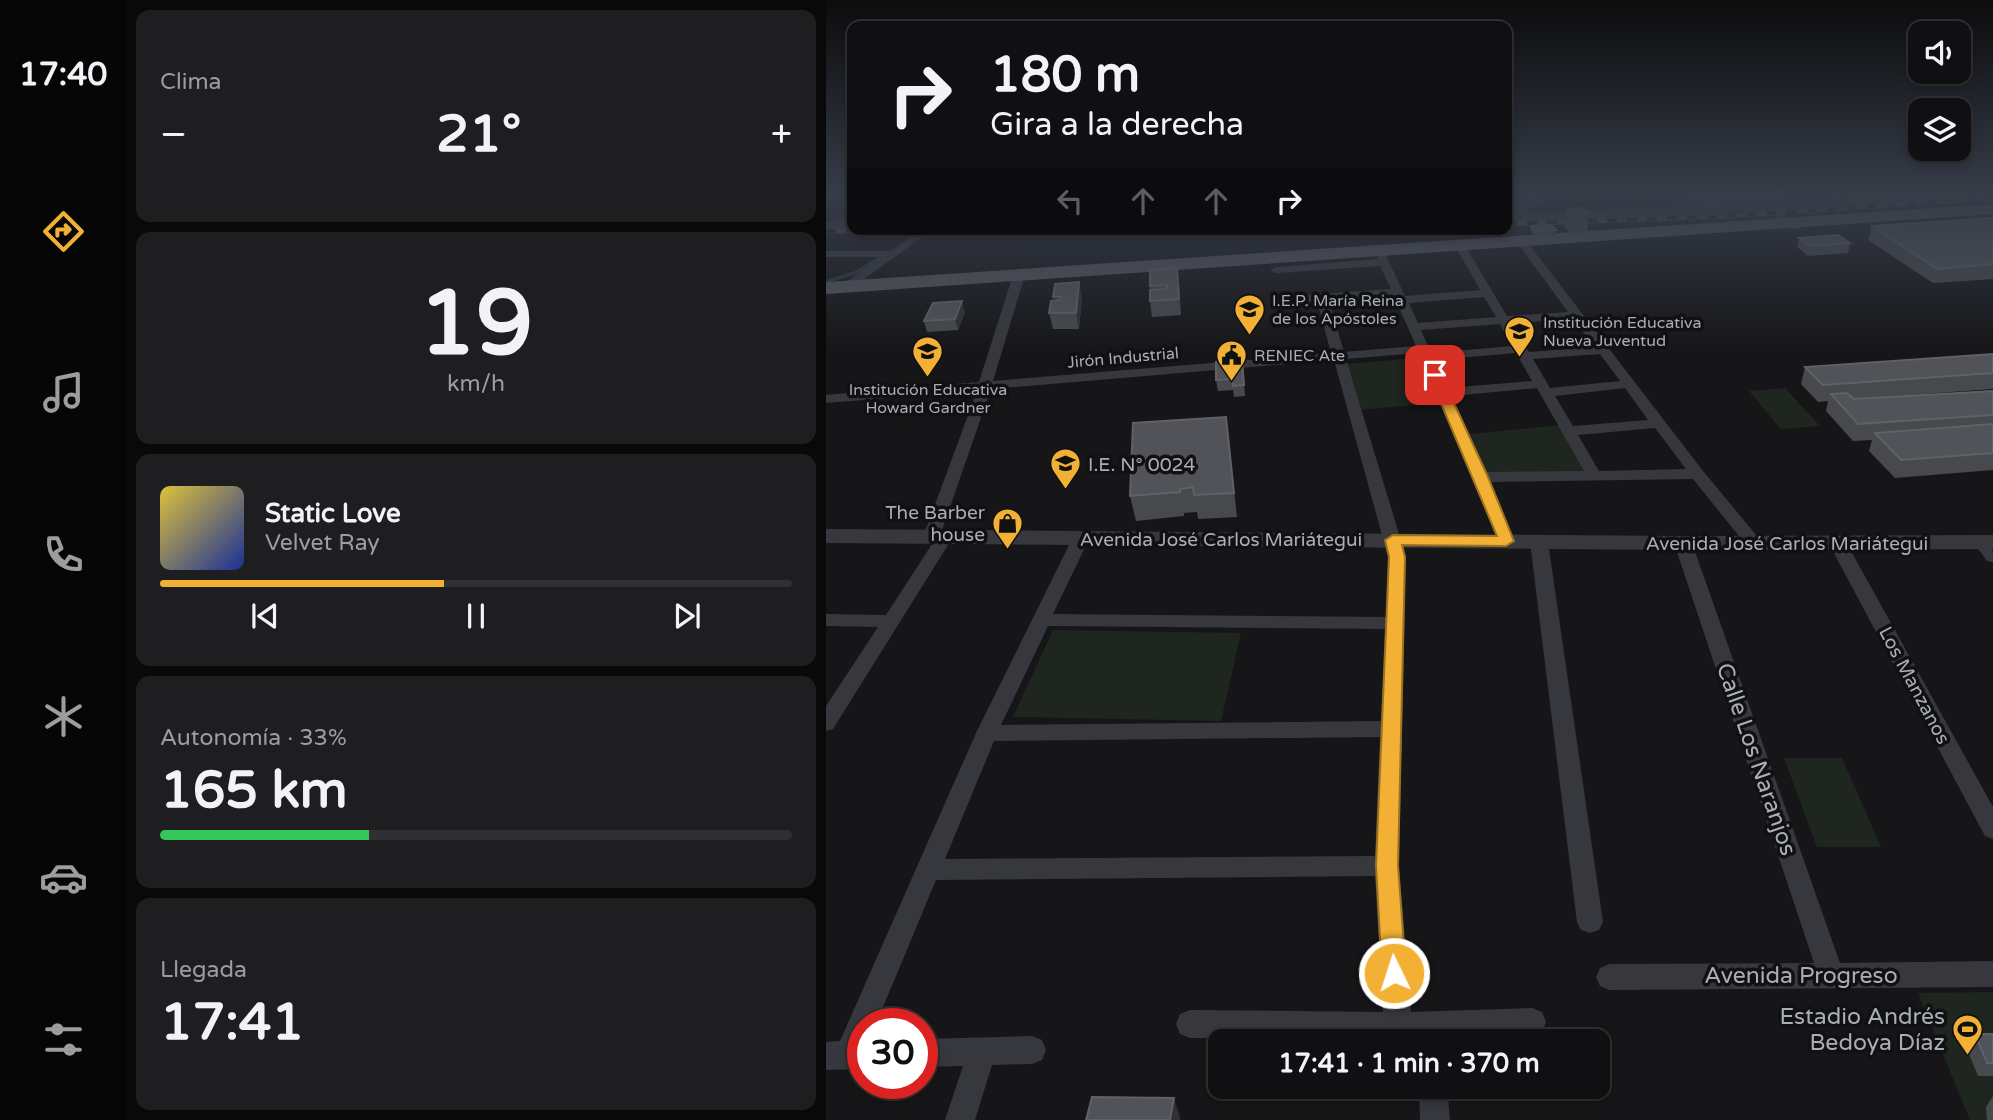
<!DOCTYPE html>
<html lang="es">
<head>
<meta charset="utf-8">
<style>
	:root { --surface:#101012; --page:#1e1e20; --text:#f1f3f6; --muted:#9c9d9f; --line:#303032; --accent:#f2b134 }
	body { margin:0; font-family:"Varela Round",sans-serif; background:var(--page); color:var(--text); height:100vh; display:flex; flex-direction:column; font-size:26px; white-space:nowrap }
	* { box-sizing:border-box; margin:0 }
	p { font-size:23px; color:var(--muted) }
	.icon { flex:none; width:38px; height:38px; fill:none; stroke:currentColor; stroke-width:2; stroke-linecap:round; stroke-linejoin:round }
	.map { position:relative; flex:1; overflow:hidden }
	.drawer { display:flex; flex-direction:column; gap:10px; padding:10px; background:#09090a; width:700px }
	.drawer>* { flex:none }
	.hud { position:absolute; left:21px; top:21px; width:665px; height:214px; border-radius:14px; box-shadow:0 4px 10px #0003,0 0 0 2px var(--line); background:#101012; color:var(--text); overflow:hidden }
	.fabs { position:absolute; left:1082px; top:21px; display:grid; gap:14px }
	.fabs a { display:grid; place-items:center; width:63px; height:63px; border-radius:14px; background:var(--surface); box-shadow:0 4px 10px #0003,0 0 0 2px var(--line); font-size:35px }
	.speed { position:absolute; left:21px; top:1008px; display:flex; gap:14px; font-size:35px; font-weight:700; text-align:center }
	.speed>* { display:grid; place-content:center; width:91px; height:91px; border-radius:50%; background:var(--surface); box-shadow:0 4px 10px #0003,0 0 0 2px var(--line); line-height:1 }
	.speed .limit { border:10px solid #d22; background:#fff; color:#111 }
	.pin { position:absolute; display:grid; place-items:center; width:60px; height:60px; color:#fff; margin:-30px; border-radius:14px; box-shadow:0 4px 10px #0006 }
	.me { position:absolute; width:77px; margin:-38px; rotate:356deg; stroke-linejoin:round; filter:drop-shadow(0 0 5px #0008) }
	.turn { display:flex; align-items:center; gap:24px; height:147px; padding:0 28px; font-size:32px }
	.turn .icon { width:91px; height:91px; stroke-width:2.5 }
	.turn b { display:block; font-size:49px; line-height:60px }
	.lanes { display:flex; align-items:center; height:66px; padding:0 28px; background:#0003; justify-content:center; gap:35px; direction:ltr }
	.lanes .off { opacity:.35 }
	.big { font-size:52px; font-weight:700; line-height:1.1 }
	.drawer .tile { flex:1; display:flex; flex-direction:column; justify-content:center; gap:10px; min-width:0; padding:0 24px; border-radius:14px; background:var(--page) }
	.drawer .dial { align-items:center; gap:0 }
	.dial b { font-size:91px; line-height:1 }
	.song { display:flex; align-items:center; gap:21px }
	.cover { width:84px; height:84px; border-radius:10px; background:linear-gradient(135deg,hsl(50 70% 55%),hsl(230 70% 35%)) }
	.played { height:7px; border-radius:4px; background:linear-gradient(90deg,var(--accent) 45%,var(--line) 45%) }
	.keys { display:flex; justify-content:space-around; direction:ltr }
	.heat { display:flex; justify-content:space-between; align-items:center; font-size:38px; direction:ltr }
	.charge { height:10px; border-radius:5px; background:linear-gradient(90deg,#34c759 33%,var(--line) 0) }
	.trip { position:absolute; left:382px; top:1029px; width:402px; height:70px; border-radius:14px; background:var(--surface); box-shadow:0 4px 10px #0003,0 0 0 2px var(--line); font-weight:700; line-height:70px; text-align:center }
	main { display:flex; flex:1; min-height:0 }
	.menu { display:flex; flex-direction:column; width:126px; justify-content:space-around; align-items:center; background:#060607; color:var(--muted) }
	.menu .icon { width:49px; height:49px }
	.menu .active { color:var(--accent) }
	.menu b { font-size:32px; color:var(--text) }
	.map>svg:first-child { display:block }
</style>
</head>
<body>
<main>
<nav class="menu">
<b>17:40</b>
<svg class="icon active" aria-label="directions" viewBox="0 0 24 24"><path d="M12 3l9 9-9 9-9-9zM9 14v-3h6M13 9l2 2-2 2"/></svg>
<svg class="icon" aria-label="music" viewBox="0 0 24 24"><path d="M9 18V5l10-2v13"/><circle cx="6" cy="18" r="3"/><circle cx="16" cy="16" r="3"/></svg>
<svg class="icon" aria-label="phone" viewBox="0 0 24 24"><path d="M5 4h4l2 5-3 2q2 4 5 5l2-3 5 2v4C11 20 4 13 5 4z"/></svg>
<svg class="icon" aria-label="climate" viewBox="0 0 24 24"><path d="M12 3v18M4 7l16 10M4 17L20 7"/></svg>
<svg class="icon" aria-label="car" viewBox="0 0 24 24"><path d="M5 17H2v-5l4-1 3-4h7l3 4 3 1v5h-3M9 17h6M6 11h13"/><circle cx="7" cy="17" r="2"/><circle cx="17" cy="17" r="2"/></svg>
<svg class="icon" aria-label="filters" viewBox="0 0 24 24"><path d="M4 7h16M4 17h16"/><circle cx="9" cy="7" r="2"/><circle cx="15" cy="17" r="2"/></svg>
</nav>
<section class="drawer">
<div class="tile"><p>Clima</p>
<div class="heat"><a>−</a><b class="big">21°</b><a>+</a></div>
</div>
<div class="tile dial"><b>19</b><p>km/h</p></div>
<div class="tile">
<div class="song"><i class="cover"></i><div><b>Static Love</b><p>Velvet Ray</p></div></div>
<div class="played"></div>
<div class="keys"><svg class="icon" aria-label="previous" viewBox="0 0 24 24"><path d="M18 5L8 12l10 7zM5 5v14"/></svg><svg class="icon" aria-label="pause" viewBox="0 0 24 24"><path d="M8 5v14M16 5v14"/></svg><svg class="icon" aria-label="next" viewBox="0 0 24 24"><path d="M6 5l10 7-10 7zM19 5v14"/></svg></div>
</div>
<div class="tile"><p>Autonomía · 33%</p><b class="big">165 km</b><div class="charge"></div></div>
<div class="tile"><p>Llegada</p><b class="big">17:41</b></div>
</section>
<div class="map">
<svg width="1167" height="1120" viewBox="0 0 1167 1120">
	<rect width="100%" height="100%" fill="#161618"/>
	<g fill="#1e261f">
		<polygon points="591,358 610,403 534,410 520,364"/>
		<polygon points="960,388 960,389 994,426 955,429 923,391"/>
		<polygon points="736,425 763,473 662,476 644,434"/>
		<polygon points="227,630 415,633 395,721 187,717"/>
		<polygon points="958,758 1016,758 1055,847 991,847"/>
		<polygon points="1167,992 1167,1120 1144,1120 1092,993"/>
	</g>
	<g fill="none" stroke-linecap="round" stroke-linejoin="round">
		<polyline stroke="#2c353c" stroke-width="3.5" points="2,281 29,273 53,258"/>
		<polygon fill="#37383d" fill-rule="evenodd" points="702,195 710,195 717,204 698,208 704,218 700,220 690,209 692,204 708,202"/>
		<g fill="#37383d" fill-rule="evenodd">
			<polygon points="853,195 864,195 882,210 874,212"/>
			<polygon points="942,203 974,225 974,229 966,229 939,208 937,206"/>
			<polygon points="26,212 26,219 17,226 0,229 0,223 10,221"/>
			<polygon points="96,229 108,229 24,289 16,289 16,285 55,257 0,257 0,251 65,251"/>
			<path d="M 698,242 L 702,243 L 877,471 L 936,542 L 927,547 L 921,546 L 867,479 L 665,482 L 689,541 L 686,545 L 674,545 L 593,353 L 520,359 L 580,557 L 573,866 L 585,1012 L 706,1008 L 716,1012 L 720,1022 L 716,1032 L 706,1036 L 572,1040 L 364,1038 L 354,1034 L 350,1024 L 354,1014 L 364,1010 L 557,1012 L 549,876 L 110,880 L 50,1024 L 37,1024 L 37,1069 L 0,1070 L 0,1042 L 14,1041 L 150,733 L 248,535 L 260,535 L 263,539 L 227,614 L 560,617 L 562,557 L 508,360 L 165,389 L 115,533 L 125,533 L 127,537 L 7,729 L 0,731 L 0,706 L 52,627 L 0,626 L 0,614 L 60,615 L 108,541 L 99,541 L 97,537 L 151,391 L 0,403 L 0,395 L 153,382 L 187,275 L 193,272 L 199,275 L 167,381 L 505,353 L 491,301 L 460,304 L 454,300 L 460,296 L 565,289 L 554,266 L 450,273 L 444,270 L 450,267 L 552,259 L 550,255 L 555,252 L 559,253 L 579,296 L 654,290 L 631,249 L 636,246 L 641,249 L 681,316 L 742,312 L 693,245 ZM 568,296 L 590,346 L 518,352 L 503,300 ZM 658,297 L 670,317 L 592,323 L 583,303 ZM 748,319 L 768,347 L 703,352 L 686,323 ZM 674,324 L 686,346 L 605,353 L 595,330 ZM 690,353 L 706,381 L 622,388 L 609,360 ZM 774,354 L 794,381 L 724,388 L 707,359 ZM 711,388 L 758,471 L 661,472 L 626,396 ZM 799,388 L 822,420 L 747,426 L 729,396 ZM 829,428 L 860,469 L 773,471 L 752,435 ZM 222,626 L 559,629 L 555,721 L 175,725 ZM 554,737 L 549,856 L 119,859 L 168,741 Z"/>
			<polygon points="713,537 722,542 777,922 773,930 764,933 755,930 751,922 704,542"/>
			<polygon points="1011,537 1020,542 1167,807 1167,839 1159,836 1002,542"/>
			<path d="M 1156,537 C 1167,540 1167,551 1167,562 L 1161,561 L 1147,542 Z"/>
			<polygon points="857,538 866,543 1014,963 1167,961 1167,987 783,990 774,986 770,977 774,968 783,964 988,963 848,543"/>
			<polygon points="206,1036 216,1040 220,1050 216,1060 206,1064 166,1065 149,1120 119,1120 137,1066 96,1067 96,1039"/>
			<polygon points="593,1087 621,1087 624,1120 594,1120"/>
		</g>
		<g fill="#37383d" fill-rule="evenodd">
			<polygon points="1066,195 1131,195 1125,199 877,214 681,222 681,214"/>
			<polygon points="0,224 26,224 26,229 32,229 26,232 0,232"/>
			<polygon points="0,529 857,536 1167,535 1167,549 857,550 0,543"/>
		</g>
		<polygon fill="#53555c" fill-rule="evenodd" points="1167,204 1167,214 0,294 0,282"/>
		<defs>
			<g id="rail">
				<polyline points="681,224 902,216 1167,198"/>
				<polyline points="0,231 325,229"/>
			</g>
		</defs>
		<use href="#rail" stroke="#4a4c52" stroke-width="5"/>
		<use href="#rail" stroke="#111113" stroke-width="3.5" stroke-dasharray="10" stroke-linecap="butt"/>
	</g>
	<g fill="#47494d">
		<polygon points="867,195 894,195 895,196 922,195 927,203 915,205 911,202 910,204 902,205 896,201 895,206 882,207 872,198 873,195"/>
		<polygon points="929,195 956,195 960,197 959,201 938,203"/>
		<polygon points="741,209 763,214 761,233 744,234 739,227"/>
		<polygon points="1167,218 1167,279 1107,283 1042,240 1046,226"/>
		<polygon points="705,226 730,230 729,235 708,236 704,231"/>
		<polygon points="973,238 1024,243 1022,253 982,256 971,247"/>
		<polygon points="351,268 353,283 355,315 326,317 324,301 324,286"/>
		<polygon points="227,297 256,297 253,329 227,329 223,313 228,301"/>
		<polygon points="139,312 132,330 101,332 98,321"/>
		<polygon points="1167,354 1167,389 1028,399 1167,391 1167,470 1069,478 1043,451 1046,440 1027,441 1000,411 1002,401 992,402 975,384 979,367"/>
		<polygon points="416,360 419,396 408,397 407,390 392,391 390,380"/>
		<polygon points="400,417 411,517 372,519 371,512 358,513 358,516 310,521 304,496"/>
		<polygon points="1149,1034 1167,1034 1167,1076 1152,1076 1140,1047"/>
		<polygon points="1167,1096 1167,1120 1161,1120 1160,1107"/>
	</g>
	<g fill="#2f3033">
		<polygon points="1006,195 1019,195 1019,197 1006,198"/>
		<polygon points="960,197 959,201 938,203 939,199"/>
		<polygon points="928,199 927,203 915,205 916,200"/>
		<polygon points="902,200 911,200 910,204 902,205"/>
		<polygon points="351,268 353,283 355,315 353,299"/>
		<polygon points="253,282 256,297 253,329 250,313"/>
		<polygon points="227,297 235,297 230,313"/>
		<polygon points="136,301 139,312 132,330 129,319"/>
		<polygon points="400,417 403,440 411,517 408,493"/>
		<polygon points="348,1098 354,1117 354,1120 344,1120"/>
	</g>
	<g fill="#525359" stroke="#5f6168" stroke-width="2">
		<polygon points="880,195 894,195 897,197 884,198"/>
		<polygon points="895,195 905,195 911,200 902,200"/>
		<polygon points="909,195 922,195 928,199 916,200"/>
		<polygon points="935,195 956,195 960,197 939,199"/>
		<polygon points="757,208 763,214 746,215 741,209"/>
		<polygon points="1167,218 1167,264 1111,269 1046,226"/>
		<polygon points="725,225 730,230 709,231 705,226"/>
		<polygon points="1012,235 1024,243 985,246 973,238"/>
		<polygon points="351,268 353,299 324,301 324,290 341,289 341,285 324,286 324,270"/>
		<polygon points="253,282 250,313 223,313 225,301 234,300 235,297 227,297 229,284"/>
		<polygon points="136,301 129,319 98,321 107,303"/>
		<polygon points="1167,354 1167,373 997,385 979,367"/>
		<polygon points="416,360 418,385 407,386 406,379 390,380 390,362"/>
		<polygon points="1167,391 1167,415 1032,424 1005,394 1021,393 1028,399"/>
		<polygon points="400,417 408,493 368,495 367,487 354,489 354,492 304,496 307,423"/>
		<polygon points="1167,424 1167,453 1075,460 1049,433"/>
		<polygon points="1149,1034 1167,1034 1167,1063 1161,1063"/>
		<polygon points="266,1097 348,1098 344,1120 260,1120"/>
	</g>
	<linearGradient id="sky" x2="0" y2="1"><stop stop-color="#0c0c0d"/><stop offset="0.55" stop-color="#363c48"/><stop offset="1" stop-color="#363c48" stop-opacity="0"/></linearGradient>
	<rect width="1167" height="352" fill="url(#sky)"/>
	<polygon fill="#f2b134" stroke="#9d7322" stroke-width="2" points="609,372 615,375 662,477 688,541 680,546 576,545 579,557 572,866 580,973 577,981 568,984 559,981 556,973 550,866 563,557 559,540 567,535 671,536 603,375"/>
	<defs>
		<symbol id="school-pin" viewBox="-11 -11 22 30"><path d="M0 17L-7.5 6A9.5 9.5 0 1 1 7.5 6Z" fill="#f2b134" stroke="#111113"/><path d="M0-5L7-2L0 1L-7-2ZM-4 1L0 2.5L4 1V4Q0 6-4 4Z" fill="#111"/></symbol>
		<symbol id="civic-pin" viewBox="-11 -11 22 30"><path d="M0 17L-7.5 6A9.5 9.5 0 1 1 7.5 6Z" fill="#f2b134" stroke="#111113"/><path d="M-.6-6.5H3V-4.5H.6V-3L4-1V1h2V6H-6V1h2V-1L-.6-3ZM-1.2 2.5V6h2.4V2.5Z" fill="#111"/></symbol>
		<symbol id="shop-pin" viewBox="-11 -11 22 30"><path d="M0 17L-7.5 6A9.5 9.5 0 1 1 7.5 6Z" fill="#f2b134" stroke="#111113"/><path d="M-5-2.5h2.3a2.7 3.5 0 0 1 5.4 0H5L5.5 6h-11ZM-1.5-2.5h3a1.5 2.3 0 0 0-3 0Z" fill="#111"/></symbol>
		<symbol id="stadium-pin" viewBox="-11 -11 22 30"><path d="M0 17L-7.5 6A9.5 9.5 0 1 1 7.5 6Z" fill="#f2b134" stroke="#111113"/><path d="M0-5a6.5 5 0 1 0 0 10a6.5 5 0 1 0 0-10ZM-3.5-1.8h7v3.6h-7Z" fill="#111"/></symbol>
	</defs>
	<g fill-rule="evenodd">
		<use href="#school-pin" x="406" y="292" width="35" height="47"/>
		<use href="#school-pin" x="676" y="314" width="35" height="47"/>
		<use href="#school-pin" x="84" y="334" width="35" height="47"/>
		<use href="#civic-pin" x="388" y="338" width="35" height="47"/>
		<use href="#school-pin" x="222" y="446" width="35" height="47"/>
		<use href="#shop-pin" x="164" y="506" width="35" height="47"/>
		<use href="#stadium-pin" x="1124" y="1012" width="35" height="47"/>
	</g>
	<g text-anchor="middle" stroke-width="7" stroke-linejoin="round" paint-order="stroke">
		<g font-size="16" fill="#a8adb8" stroke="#111113" text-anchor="start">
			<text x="446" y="306">I.E.P. María Reina<tspan x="446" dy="18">de los Apóstoles</tspan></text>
			<text x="717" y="328">Institución Educativa<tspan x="717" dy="18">Nueva Juventud</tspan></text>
			<text x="428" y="361">RENIEC Ate</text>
			<text x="102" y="395" text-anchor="middle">Institución Educativa<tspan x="102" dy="18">Howard Gardner</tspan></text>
		</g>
		<g font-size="16" fill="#a8adb8" stroke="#111113">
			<text transform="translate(297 357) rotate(-5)" y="6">Jirón Industrial</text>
		</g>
		<g font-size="19" fill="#a8adb8" stroke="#111113" text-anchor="start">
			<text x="262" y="471">I.E. N° 0024</text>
			<text x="159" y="519" text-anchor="end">The Barber<tspan x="159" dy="22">house</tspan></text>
		</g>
		<g font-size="19" fill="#a8adb8" stroke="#111113">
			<text x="395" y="546">Avenida José Carlos Mariátegui</text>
			<text x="961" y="550">Avenida José Carlos Mariátegui</text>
			<text transform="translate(1089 685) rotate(62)" y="7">Los Manzanos</text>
		</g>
		<g font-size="23" fill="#a8adb8" stroke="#111113">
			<text transform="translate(931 759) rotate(71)" y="8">Calle Los Naranjos</text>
			<text x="975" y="983">Avenida Progreso</text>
		</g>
		<g font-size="23" fill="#a8adb8" stroke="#111113" text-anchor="end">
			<text x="1119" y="1024">Estadio Andrés<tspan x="1119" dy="26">Bedoya Díaz</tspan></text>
		</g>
	</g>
</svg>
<div class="fabs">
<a><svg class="icon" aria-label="sound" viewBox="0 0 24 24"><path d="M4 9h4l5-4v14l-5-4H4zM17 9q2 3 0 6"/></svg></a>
<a><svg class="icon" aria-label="layers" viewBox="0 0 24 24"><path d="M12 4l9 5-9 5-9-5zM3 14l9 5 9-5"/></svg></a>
</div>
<div class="speed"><div class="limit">30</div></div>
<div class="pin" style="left:609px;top:375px;background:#d93025"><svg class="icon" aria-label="arrive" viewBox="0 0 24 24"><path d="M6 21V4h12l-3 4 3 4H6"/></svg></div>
<svg class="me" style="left:568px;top:973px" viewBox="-20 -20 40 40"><circle r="17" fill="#f2b134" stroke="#fff" stroke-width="3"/><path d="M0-11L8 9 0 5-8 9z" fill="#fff"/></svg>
<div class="trip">17:41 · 1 min · 370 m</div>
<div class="hud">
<div class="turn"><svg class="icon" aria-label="right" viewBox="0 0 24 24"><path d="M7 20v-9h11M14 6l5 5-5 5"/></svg><div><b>180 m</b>Gira a la derecha</div></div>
<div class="lanes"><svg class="icon off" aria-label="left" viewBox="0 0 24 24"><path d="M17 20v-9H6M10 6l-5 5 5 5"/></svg><svg class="icon off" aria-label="ahead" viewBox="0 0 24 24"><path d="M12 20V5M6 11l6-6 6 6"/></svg><svg class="icon off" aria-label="ahead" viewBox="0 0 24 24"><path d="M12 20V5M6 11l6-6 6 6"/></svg><svg class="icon" aria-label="right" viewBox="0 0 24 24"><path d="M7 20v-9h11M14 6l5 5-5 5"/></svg></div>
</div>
</div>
</main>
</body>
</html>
